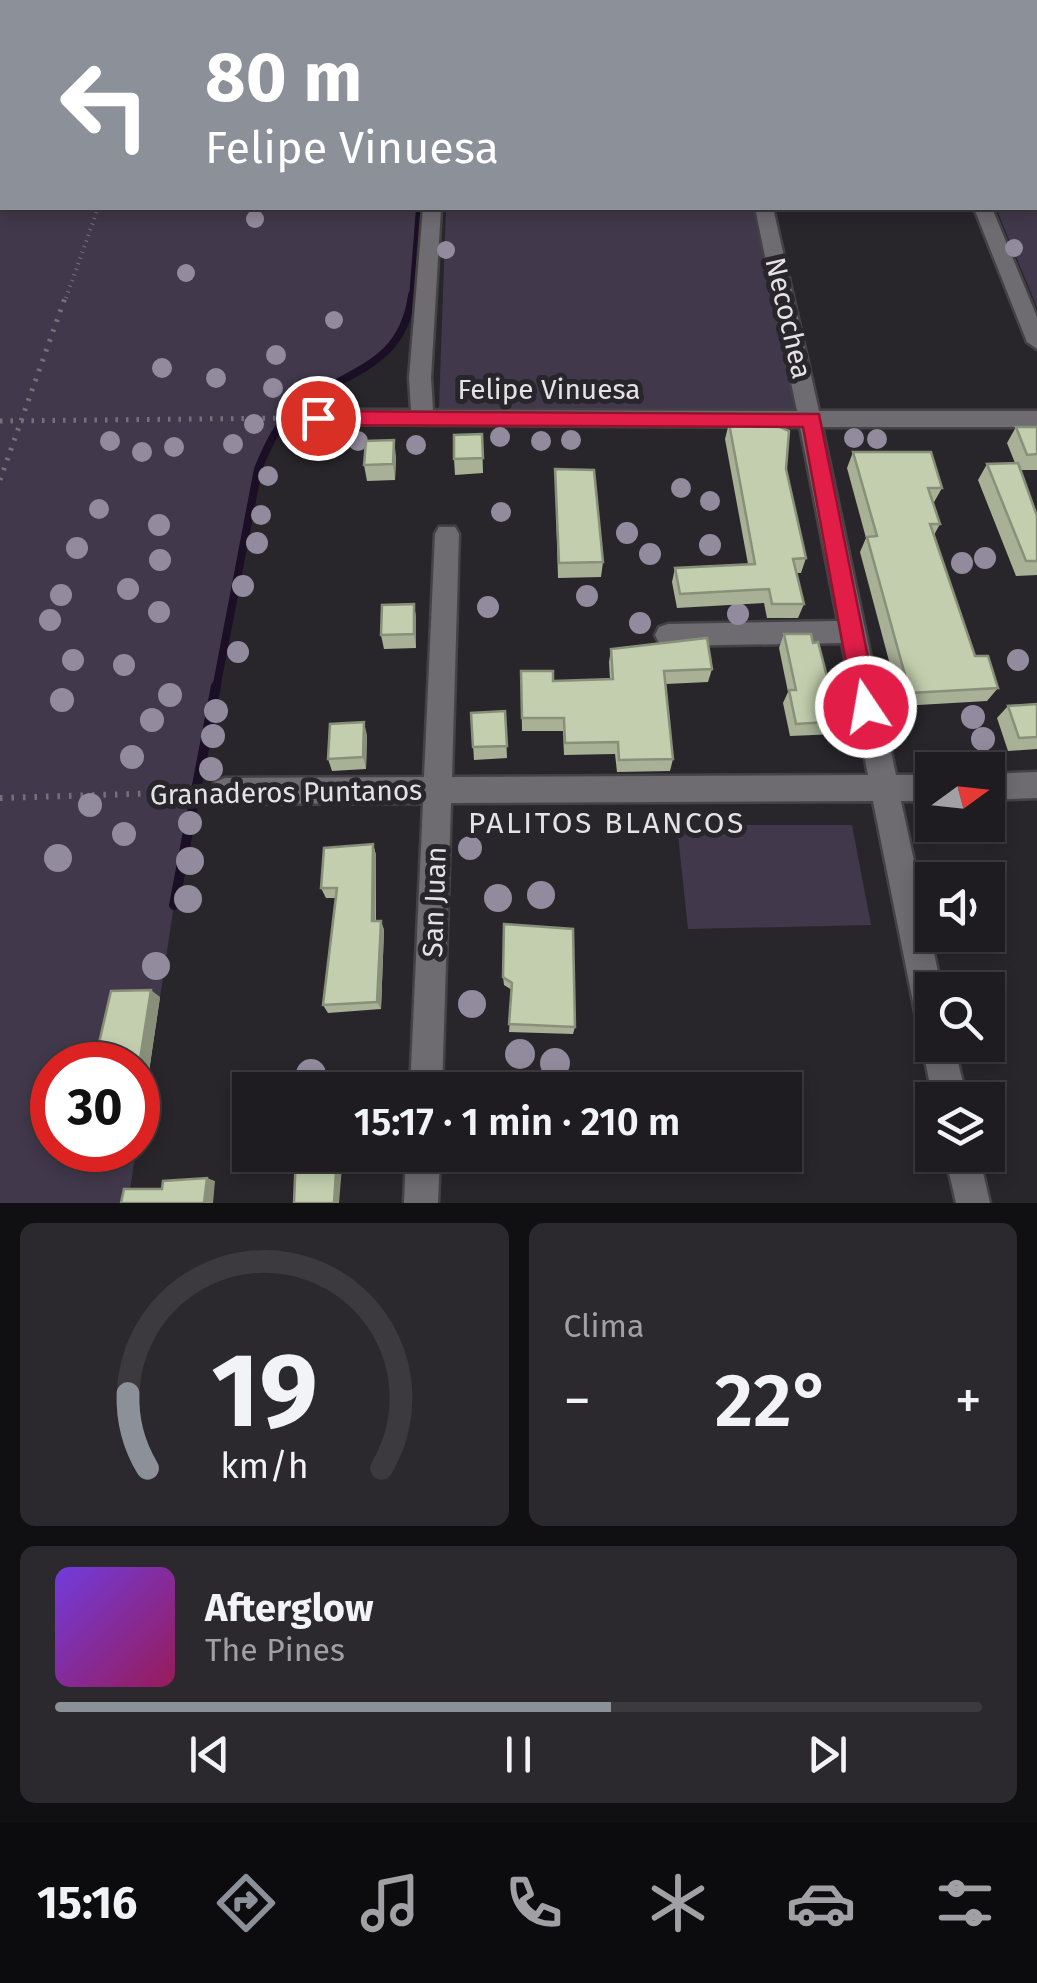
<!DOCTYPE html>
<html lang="es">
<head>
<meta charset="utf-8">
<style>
	:root { --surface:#1e1c20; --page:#2b292d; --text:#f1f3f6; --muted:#a1a1a5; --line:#3c3a3e; --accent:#8c9099 }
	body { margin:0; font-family:"Fira Sans",sans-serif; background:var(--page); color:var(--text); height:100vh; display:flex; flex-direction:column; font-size:38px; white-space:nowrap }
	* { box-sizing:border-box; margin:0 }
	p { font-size:32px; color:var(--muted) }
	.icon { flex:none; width:55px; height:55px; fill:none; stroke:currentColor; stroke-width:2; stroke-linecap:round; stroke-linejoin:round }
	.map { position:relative; height:1203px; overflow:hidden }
	.details { display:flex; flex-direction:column; gap:20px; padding:20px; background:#100f12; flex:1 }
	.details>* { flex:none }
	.hud { position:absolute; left:0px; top:0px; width:1038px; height:210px; box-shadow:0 5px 15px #0003,0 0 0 2px var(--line); background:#8c9099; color:#fff; overflow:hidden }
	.needle { width:65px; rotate:75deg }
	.controls { position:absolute; left:915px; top:752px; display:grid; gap:20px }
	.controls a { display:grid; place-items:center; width:90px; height:90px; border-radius:0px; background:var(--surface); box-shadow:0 5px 15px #0003,0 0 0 2px var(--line); font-size:50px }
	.speed { position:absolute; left:30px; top:1042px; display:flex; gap:20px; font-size:50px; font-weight:700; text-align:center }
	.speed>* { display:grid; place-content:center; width:130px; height:130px; border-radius:50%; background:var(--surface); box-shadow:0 5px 15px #0003,0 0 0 2px var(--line); line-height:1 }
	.speed .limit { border:15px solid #d22; background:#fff; color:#111 }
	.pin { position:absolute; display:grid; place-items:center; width:85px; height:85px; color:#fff; margin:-42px; border:5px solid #fff; border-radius:50%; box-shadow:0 2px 10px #0007 }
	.me { position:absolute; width:110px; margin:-55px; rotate:348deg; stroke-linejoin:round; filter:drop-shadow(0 0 8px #0008) }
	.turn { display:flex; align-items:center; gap:35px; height:210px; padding:0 40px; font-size:45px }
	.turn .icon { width:130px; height:130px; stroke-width:2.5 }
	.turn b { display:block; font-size:70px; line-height:85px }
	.big { font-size:75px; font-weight:600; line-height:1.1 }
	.details .card { flex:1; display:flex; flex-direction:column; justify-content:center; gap:15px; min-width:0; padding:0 35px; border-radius:15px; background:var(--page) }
	.details .dial { align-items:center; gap:0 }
	.dial svg { height:260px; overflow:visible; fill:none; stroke:var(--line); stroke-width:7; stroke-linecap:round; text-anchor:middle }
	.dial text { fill:var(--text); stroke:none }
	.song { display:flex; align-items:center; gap:30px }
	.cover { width:120px; height:120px; border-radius:15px; background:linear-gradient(135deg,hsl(260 70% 55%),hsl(330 70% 35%)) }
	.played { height:10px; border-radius:5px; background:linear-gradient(90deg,var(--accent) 60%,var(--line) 60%) }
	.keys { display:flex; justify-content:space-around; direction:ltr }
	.heat { display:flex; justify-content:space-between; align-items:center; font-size:55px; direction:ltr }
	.details .tiles { flex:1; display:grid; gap:20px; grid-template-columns:1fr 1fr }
	.card:last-child { grid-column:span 2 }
	.trip { position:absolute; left:232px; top:1072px; width:570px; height:100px; border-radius:0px; background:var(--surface); box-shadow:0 5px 15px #0003,0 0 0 2px var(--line); font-weight:600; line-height:100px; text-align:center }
	.menu { display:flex; height:160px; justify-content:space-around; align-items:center; background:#0c0b0d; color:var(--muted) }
	.menu .icon { width:70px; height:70px }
	.menu .active { color:var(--accent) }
	.menu b { font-size:45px; color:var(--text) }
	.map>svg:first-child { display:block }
</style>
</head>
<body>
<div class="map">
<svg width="1037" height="1203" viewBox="0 0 1037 1203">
	<rect width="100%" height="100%" fill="#28262a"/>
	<g fill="#41394b">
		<path d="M 0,0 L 157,0 L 2,2 L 2,208 L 419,208 C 413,241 417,294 407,322 C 389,372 329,380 294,410 C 275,426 268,447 258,469 L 174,905 L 138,1142 L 138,1065 L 52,1065 L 52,1150 L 136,1150 L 128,1203 L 0,1203 Z"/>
		<polygon points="911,0 1037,0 1037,307 996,208 1035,208 1035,2"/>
		<polygon points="446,208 753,208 799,413 439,409"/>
		<polygon points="677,825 852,825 871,925 688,929"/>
	</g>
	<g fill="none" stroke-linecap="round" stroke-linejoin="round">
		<polyline stroke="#1a0f25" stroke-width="6" points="412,298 419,208"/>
		<path stroke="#1a0f25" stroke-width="8" d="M 216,689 L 258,469 C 267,448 276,425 295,410 C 344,369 402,370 412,295"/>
		<polyline stroke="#1a0f25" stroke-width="10" points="174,905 216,686"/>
		<defs>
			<g id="minor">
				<polygon points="163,0 179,0 179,2 164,2"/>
				<polygon points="439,0 455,0 455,2 440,2"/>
				<polygon points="892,0 908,0 909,2 894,2"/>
				<rect x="0" y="13" width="2" height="10"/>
				<polygon points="423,208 441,208 431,378 433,410 797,411 755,208 773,208 819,411 1037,411 1037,427 822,427 896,775 932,775 932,801 901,801 942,990 932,990 932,1045 954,1045 967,1100 933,1100 922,1045 930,1032 921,1028 916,1017 873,801 451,803 442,1090 410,1090 423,803 225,804 215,800 211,791 215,782 225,778 424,777 435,534 439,527 455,527 459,534 452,777 868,775 842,643 668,646 659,643 655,635 659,627 668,624 838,621 800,427 310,424 307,418 318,410 411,410 409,378"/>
				<polygon points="974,208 992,208 1037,317 1037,349 1027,342"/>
				<polygon points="1037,772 1037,798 988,800 988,774"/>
				<polygon points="406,1155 440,1155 438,1203 404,1203"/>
				<polygon points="945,1155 979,1155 990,1203 956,1203"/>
			</g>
		</defs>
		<use href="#minor" stroke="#444245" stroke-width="5"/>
		<polyline stroke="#747276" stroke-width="4" stroke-dasharray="1 5" stroke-linecap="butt" points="66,298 98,208"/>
		<g stroke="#747276" stroke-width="5" stroke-dasharray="2.5 8" stroke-linecap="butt">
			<polyline points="0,421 295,418"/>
			<polyline points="0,480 66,295"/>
		</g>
		<polyline stroke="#747276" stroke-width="6" stroke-dasharray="2.5 9" stroke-linecap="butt" points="0,798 197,792"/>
		<use href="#minor" fill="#6e6c71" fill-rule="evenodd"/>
	</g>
	<g fill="#928a9d">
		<circle cx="255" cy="219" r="9"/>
		<circle cx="1014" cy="248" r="9"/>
		<circle cx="446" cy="250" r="9"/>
		<circle cx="186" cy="273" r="9"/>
		<circle cx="334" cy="320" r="9"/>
		<circle cx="276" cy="355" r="10"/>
		<circle cx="162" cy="368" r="10"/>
		<circle cx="216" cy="378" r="10"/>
		<circle cx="273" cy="388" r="10"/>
		<circle cx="254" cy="424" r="10"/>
		<circle cx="500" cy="437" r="10"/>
		<circle cx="854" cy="438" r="10"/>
		<circle cx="877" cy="439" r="10"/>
		<circle cx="571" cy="440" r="10"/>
		<circle cx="110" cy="441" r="10"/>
		<circle cx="323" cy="441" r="10"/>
		<circle cx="358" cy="441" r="10"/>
		<circle cx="541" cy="441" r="10"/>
		<circle cx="233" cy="444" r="10"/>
		<circle cx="416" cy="445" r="10"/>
		<circle cx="174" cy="447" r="10"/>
		<circle cx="142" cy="452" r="10"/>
		<circle cx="268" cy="476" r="10"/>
		<circle cx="681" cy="488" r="10"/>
		<circle cx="710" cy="501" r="10"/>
		<circle cx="99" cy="509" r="10"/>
		<circle cx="501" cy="512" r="10"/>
		<circle cx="261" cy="515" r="10"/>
		<circle cx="159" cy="525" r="11"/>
		<circle cx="627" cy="533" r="11"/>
		<circle cx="257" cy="543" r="11"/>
		<circle cx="710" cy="545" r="11"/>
		<circle cx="77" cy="548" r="11"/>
		<circle cx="650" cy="554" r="11"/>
		<circle cx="985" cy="558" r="11"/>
		<circle cx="160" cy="560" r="11"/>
		<circle cx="962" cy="563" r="11"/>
		<circle cx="243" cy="586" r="11"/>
		<circle cx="128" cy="589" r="11"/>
		<circle cx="61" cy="595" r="11"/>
		<circle cx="587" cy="596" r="11"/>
		<circle cx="488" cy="607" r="11"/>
		<circle cx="159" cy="612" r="11"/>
		<circle cx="738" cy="614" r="11"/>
		<circle cx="50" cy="620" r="11"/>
		<circle cx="640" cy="623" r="11"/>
		<circle cx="238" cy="652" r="11"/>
		<circle cx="73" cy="660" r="11"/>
		<circle cx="1018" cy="660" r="11"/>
		<circle cx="124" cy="665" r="11"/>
		<circle cx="170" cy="695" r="12"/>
		<circle cx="62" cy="700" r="12"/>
		<circle cx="216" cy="711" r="12"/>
		<circle cx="973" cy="717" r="12"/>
		<circle cx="152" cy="720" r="12"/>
		<circle cx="213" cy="736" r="12"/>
		<circle cx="983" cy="739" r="12"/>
		<circle cx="132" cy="757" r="12"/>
		<circle cx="211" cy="769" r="12"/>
		<circle cx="90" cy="805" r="12"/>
		<circle cx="190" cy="823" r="12"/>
		<circle cx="124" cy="834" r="12"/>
		<circle cx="470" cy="848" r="12"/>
		<circle cx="58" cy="858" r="14"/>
		<circle cx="190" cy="861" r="14"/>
		<circle cx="541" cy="895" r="14"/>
		<circle cx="498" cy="898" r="14"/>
		<circle cx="188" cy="899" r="14"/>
		<circle cx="156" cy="966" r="14"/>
		<circle cx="472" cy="1004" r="14"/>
		<circle cx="520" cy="1054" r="15"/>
		<circle cx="555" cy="1063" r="15"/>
		<circle cx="311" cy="1074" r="15"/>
	</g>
	<g fill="#a8b196">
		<rect x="1035" y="132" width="2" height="50"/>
		<polygon points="729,423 786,469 806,558 801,573 796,573 804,604 798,618 767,618 764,603 677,608 672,582 675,568 748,564 725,439"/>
		<polygon points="1016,427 1037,427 1037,470 1020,470 1037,516 1037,575 1016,576 978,480 987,464 1015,463 1007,443"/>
		<polygon points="482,434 483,473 455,475 454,459"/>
		<polygon points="853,452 942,488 933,504 940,524 934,535 975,656 998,688 987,701 901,706 860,552 866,538 847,468"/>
		<polygon points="396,456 395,480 367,481 364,465"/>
		<polygon points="555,469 603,562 601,577 558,578"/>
		<polygon points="414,604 416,618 416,648 384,649 381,635"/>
		<polygon points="784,634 813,643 844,721 837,734 790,736 783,703 788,692 779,648"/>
		<polygon points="611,649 712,669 708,682 666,684 673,759 670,771 617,772 615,754 564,755 563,731 522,731 521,671 553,681 610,680 609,662"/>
		<polygon points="1037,704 1037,749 1008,751 997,718 1008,706"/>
		<polygon points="505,711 507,758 474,760 471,713"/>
		<polygon points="367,735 366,769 332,771 328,759"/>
		<polygon points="373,844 376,855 376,921 381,921 384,930 381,1009 328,1013 323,1005 336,898 326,898 321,888"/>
		<polygon points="503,977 575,1027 573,1034 509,1032 512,990 504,985"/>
		<polygon points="160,997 148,1078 138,1078 138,1065"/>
	</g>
	<g fill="#88907a">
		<polygon points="394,440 396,456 395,480 393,464"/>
		<polygon points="414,604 416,618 416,648 414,634"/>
		<polygon points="364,722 367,735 366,769 363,757"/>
		<polygon points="373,844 376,855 375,930 372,921"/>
		<polygon points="381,921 384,930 381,1009 377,1002"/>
		<polygon points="151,990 160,997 148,1078 138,1072"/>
		<polygon points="337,1155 343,1155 339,1203 334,1203"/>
		<polygon points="207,1178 215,1181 213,1203 204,1203"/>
	</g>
	<g fill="#c3ceae" stroke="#88907a" stroke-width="2.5">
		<rect x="1035" y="132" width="2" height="34"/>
		<polygon points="729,423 772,423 789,431 786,469 806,558 793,559 804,604 772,604 769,589 680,594 675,568 755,564"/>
		<polygon points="1016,427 1037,427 1037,454 1027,455"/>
		<polygon points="482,434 483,458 454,459 454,435"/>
		<polygon points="394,440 393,464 364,465 366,441"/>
		<polygon points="853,452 931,452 942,488 928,488 940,524 930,524 975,656 988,656 998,688 910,693 867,537 877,536"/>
		<polygon points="1018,463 1037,516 1037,561 1026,561 987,464"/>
		<polygon points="555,469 594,470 603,562 559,563"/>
		<polygon points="414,604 414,634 381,635 382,605"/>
		<polygon points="784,634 811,634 813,643 818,642 830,688 837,687 844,721 796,724 789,690 796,690"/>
		<polygon points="707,638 712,669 664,671 673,759 619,760 618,742 565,743 564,718 522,718 521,671 553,671 553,681 613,679 611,649"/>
		<polygon points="1037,704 1037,737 1019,738 1008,706"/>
		<polygon points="505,711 507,746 473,747 471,713"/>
		<polygon points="364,722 363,757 328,759 330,724"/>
		<polygon points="373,844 372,921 381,921 377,1002 323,1005 337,888 321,888 324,848"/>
		<polygon points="504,924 573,929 575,1027 509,1024 512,983 503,977"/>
		<polygon points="151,990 138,1072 138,1065 94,1065 111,991"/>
		<polygon points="296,1155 337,1155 334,1203 294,1203"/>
		<polygon points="207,1178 204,1203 121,1203 124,1189 162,1189 163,1181"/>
	</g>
	<polygon fill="#e11d48" stroke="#92132f" stroke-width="2.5" points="318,411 819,414 878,707 875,715 866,718 857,715 854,707 803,427 318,425 308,418"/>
	<g text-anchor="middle" stroke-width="10" stroke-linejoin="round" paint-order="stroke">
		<g font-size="28" fill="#e4e2e5" stroke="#28262a">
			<text transform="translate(789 318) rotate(77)" y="10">Necochea</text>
			<text x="549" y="399">Felipe Vinuesa</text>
			<text transform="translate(286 792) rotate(-1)" y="10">Granaderos Puntanos</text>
			<text transform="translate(434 902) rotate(-88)" y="10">San Juan</text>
		</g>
		<g font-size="30" letter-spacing="2.5" fill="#e4e2e5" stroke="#28262a">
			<text x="607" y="833">PALITOS BLANCOS</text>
		</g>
	</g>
</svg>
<div class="controls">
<a><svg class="needle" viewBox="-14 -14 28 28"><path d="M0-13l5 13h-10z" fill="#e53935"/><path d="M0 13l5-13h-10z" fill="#a1a1a5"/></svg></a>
<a><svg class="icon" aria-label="sound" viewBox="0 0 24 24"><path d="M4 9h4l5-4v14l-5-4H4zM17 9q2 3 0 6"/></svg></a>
<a><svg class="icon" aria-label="search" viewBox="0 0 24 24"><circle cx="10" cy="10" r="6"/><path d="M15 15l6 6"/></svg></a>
<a><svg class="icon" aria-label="layers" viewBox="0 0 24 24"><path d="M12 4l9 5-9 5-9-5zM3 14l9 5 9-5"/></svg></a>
</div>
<div class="speed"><div class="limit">30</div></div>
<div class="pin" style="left:318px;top:418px;background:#d93025"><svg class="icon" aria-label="arrive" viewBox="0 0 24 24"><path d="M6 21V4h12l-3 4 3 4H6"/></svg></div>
<svg class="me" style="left:866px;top:707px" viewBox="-20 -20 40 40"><circle r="17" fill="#e11d48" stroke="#fff" stroke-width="3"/><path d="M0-11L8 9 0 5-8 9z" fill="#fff"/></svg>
<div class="trip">15:17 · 1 min · 210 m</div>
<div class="hud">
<div class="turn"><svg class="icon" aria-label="left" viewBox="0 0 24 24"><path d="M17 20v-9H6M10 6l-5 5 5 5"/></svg><div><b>80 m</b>Felipe Vinuesa</div></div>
</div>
</div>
<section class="details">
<div class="tiles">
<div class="card dial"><svg viewBox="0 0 100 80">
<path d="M14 69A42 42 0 1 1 86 69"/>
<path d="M14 69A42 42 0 0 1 8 46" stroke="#8c9099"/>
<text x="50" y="56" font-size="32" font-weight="700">19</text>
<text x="50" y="72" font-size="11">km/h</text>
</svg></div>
<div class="card"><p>Clima</p>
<div class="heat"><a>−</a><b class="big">22°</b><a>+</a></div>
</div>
<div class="card">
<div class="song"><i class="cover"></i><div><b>Afterglow</b><p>The Pines</p></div></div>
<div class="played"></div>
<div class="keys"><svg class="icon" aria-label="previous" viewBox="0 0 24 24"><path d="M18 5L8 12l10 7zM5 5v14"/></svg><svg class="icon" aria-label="pause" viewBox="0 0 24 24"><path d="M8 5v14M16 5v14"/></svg><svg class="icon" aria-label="next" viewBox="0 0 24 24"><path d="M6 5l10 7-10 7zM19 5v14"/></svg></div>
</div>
</div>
</section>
<nav class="menu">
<b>15:16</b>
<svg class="icon active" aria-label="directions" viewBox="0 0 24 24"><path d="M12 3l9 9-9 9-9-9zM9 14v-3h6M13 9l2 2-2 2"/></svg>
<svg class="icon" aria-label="music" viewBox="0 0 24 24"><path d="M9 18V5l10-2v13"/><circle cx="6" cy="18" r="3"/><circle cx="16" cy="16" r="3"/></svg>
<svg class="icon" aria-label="phone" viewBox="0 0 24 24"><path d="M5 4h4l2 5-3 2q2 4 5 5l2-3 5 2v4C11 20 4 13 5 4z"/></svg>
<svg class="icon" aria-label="climate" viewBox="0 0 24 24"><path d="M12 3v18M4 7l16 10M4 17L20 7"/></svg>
<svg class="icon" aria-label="car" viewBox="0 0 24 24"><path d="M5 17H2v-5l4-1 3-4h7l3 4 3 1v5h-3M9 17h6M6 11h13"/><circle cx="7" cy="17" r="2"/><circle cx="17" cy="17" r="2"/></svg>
<svg class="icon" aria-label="filters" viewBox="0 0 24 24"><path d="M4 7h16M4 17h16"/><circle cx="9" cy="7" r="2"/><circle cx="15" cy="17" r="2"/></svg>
</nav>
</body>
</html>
